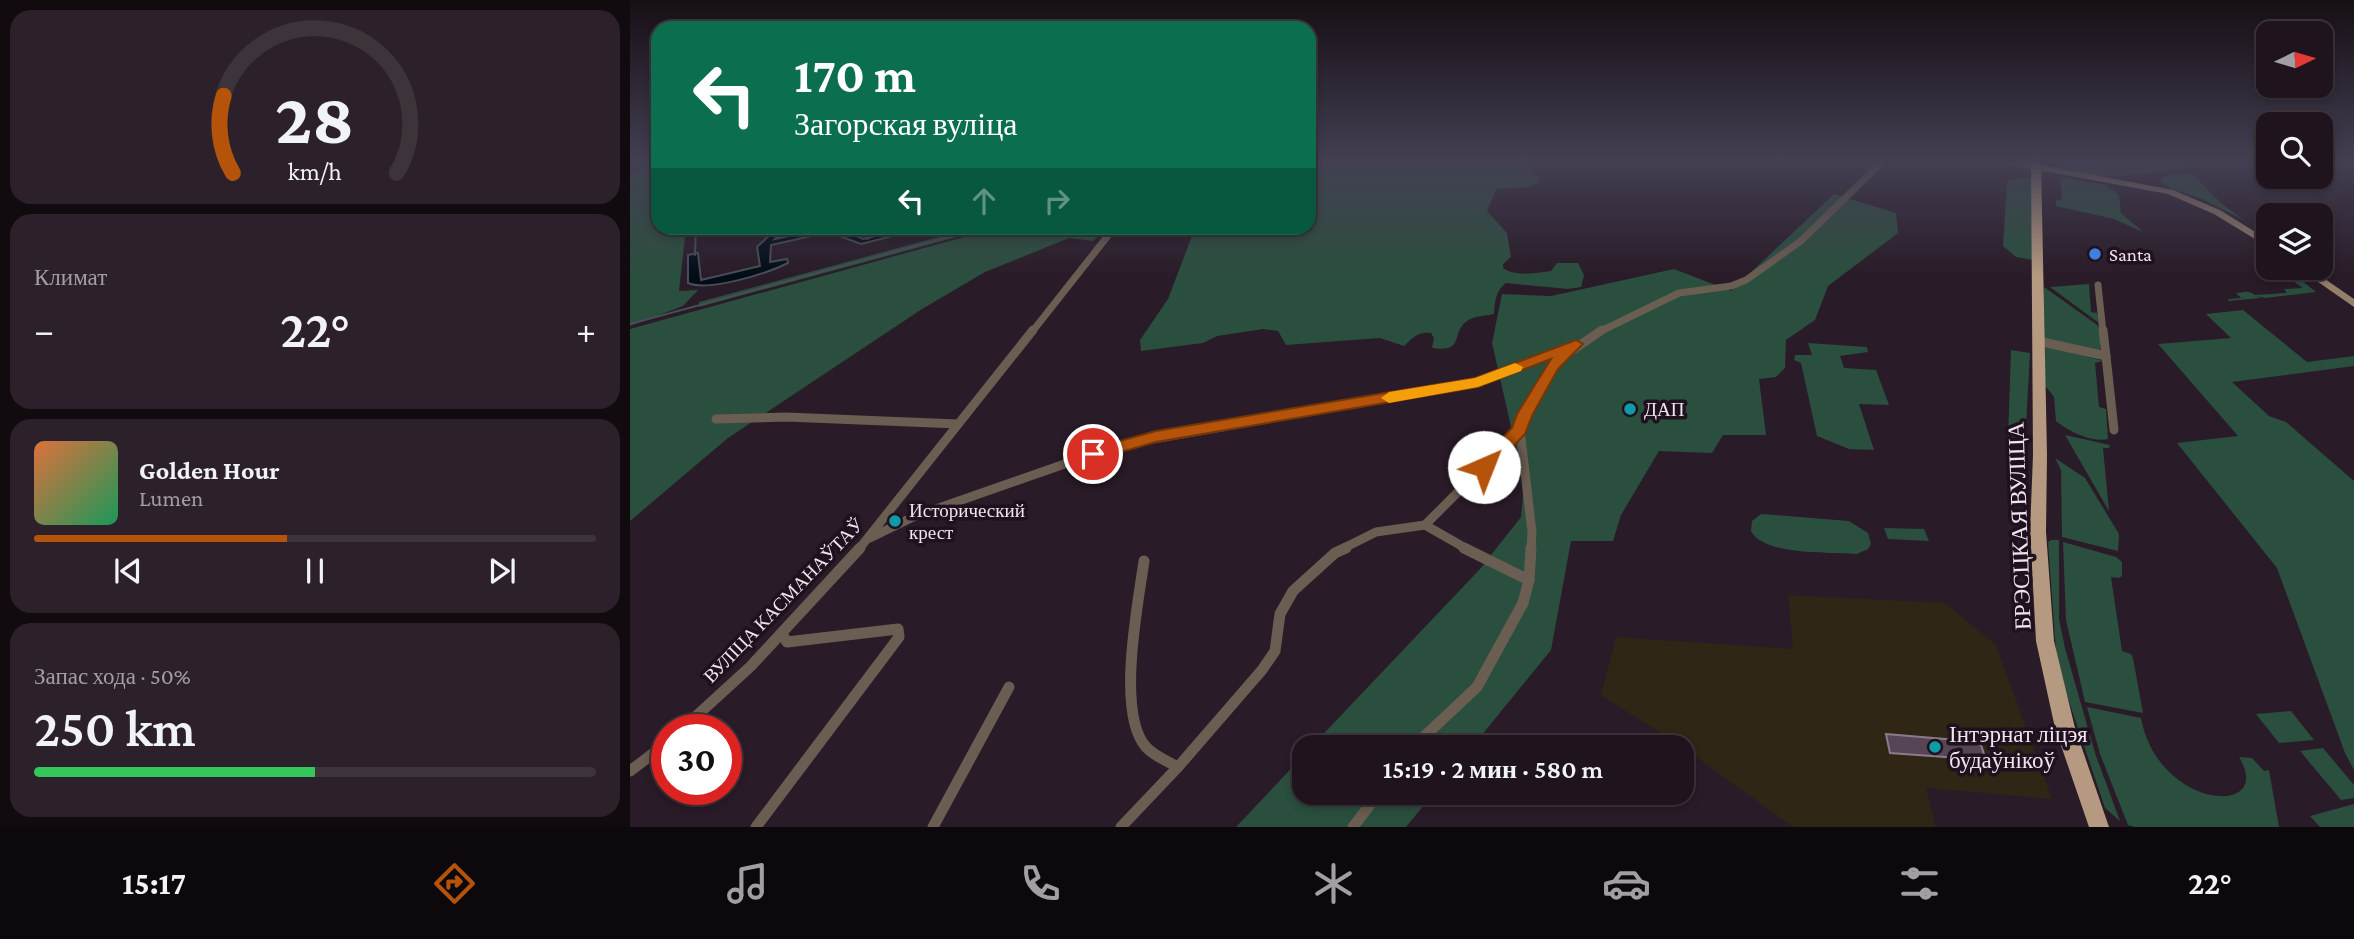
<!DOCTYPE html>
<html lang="ru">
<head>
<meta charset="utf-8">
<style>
	:root { --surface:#1f141d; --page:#2c212a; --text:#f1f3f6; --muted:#a19ea4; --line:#3c333b; --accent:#b45309 }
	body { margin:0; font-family:"Crimson Pro",serif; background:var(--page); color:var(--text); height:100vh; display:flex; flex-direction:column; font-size:26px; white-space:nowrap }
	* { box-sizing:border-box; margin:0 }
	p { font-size:23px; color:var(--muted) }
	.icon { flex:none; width:38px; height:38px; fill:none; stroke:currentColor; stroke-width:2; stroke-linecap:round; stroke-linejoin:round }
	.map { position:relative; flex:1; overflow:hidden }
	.side { display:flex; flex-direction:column; gap:10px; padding:10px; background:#110b10; width:630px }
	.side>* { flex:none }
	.top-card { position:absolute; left:21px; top:21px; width:665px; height:214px; border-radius:21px; box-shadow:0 4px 10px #0003,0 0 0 2px var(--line); background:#0b6e4f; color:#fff; overflow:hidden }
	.needle { width:46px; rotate:85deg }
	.buttons { position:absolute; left:1626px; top:21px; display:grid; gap:14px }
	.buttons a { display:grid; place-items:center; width:77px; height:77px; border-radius:14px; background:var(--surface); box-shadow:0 4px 10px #0003,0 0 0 2px var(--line); font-size:35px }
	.speed { position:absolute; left:21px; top:714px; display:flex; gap:14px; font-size:35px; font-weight:700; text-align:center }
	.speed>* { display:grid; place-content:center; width:91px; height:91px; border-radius:50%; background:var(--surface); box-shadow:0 4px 10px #0003,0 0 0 2px var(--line); line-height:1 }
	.speed .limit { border:10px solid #d22; background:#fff; color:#111 }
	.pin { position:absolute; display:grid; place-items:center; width:60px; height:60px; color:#fff; margin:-30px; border:4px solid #fff; border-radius:50%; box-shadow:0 2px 7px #0007 }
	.me { position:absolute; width:77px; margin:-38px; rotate:44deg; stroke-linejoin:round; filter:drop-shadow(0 0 5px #0008) }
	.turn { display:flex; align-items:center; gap:24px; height:147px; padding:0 28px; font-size:32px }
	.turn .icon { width:91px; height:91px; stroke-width:2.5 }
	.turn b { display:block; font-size:49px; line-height:60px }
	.lanes { display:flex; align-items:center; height:66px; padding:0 28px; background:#0003; justify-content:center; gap:35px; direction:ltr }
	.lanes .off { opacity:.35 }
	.big { font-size:52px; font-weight:600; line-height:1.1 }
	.side .card { flex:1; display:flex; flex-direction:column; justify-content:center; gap:10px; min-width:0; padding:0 24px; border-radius:21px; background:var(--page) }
	.side .dial { align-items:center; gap:0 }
	.dial svg { height:182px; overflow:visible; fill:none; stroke:var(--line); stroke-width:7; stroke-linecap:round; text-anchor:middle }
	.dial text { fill:var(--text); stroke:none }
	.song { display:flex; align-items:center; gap:21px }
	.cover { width:84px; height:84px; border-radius:10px; background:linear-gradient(135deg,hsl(20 70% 55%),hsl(150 70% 35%)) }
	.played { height:7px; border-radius:4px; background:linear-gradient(90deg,var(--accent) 45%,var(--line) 45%) }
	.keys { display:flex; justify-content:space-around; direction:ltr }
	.heat { display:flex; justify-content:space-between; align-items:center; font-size:38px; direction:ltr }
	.charge { height:10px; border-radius:5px; background:linear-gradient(90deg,#34c759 50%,var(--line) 0) }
	.trip { position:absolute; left:662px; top:735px; width:402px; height:70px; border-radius:21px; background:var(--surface); box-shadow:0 4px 10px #0003,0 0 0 2px var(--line); font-weight:600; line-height:70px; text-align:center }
	.dock { display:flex; height:112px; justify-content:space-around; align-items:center; background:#0c080c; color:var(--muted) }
	.dock .icon { width:49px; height:49px }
	.dock .selected { color:var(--accent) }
	.dock b { font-size:32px; color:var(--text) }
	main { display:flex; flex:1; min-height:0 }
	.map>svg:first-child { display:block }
</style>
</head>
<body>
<main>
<section class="side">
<div class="card dial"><svg viewBox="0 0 100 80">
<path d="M14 69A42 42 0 1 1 86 69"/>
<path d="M14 69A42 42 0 0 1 10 35" stroke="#b45309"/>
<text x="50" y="56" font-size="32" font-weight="700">28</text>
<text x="50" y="72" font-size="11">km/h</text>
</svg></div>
<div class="card"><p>Климат</p>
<div class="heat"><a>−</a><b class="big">22°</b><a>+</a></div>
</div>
<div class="card">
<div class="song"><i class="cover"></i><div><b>Golden Hour</b><p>Lumen</p></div></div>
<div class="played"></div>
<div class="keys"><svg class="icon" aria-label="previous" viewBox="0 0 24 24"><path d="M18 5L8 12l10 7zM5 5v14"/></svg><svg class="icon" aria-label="pause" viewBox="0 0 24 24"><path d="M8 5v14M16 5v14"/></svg><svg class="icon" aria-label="next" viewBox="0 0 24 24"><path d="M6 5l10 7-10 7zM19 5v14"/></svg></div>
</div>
<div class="card"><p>Запас хода · 50%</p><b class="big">250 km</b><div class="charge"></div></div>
</section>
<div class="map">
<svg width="1724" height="827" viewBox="0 0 1724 827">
	<rect width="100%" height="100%" fill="#291b27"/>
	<polygon fill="#2f2616" points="1158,595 1315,603 1366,645 1422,799 1296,788 1306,827 1163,827 1052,747 971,695 986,637 1163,649"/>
	<g fill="#2a4f3e">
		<polygon points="23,161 28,161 28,228 56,228 49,291 68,290 53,306 0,326 0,174"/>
		<path d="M 679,161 L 906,161 L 902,168 L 909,179 L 908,183 L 898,187 L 866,189 L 857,211 L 877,233 L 881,257 L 873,264 L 873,268 C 886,277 906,273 921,271 L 927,263 L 948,263 L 954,275 L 951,287 L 938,289 L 876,283 C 865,291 865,302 864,314 C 855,316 844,316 837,321 C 820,333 836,353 802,348 L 804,338 L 801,333 C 789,331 782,338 774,346 L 750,338 L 656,345 L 648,331 L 633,329 L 587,336 L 573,343 L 511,351 L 510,340 L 538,299 L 565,228 L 679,228 Z"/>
		<path d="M 1419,161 L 1550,161 L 1559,168 C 1522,172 1453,187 1419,161 Z"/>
		<polygon points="1561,173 1592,204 1614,220 1572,199 1540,188 1530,181 1536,175"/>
		<polygon points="1395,177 1402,179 1403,260 1386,257 1373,246 1377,181"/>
		<polygon points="1435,178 1476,185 1489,195 1491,213 1513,232 1484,219 1426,206 1426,201 1432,199 1430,179"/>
		<polygon points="1204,194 1266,213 1268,233 1198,286 1185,320 1156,340 1155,368 1146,377 1129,379 1136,435 1093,435 1082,453 1029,451 991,515 983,541 941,541 921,650 842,747 681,747 850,569 891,517 894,484 862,343 872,294 921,296 1044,269 1101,291"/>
		<polygon points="342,228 360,228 69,307 69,302"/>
		<polygon points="367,228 479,228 463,241 439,238 355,272 292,309 98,438 0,521 0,329"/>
		<path d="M 1644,268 L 1656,268 L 1686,292 L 1635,298 L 1626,296 L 1631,298 L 1598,301 L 1599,299 L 1611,298 L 1606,293 C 1613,293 1617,289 1625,295 L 1657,293 L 1654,289 L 1673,288 Z"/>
		<polygon points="1459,284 1461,312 1467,313 1469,323 1420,287"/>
		<polygon points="1414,287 1470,327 1470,352 1416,339 1412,335"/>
		<polygon points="1613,310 1677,362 1724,356 1724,366 1602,382 1639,416 1656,422 1724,481 1724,770 1715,753 1647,568 1547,443 1608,436 1528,344 1601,338 1576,314"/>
		<polygon points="1178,343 1237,347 1238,352 1210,356 1214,368 1246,370 1259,405 1229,404 1244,450 1219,449 1187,436 1171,363 1164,360 1165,355 1182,355"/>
		<path d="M 1415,347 L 1423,347 L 1473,361 L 1465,363 L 1469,407 L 1476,409 L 1478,439 C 1462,443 1438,431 1426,421 L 1424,397 L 1413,383 Z"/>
		<polygon points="1381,350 1400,353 1395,444 1378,439"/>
		<polygon points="1435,435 1480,445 1479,448 1473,448 1479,511"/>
		<polygon points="1425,458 1455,478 1489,534 1488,551 1432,537 1431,470"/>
		<path d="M 1131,514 L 1219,521 L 1238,533 L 1241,544 L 1238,549 L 1227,554 C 1200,552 1134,556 1121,531 L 1122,521 Z"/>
		<polygon points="1254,528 1294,529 1299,541 1258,539"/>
		<polygon points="1421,540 1429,540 1429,619 1435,648 1465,753 1490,821 1475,808 1427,666 1418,542"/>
		<polygon points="1433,542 1486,557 1492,562 1492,576 1489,578 1481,577 1492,651 1501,654 1503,658 1513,713 1455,702 1436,620"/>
		<path d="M 1457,707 L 1511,718 C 1528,810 1646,818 1609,757 L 1622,758 L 1634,771 L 1639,770 L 1649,827 L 1505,827 L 1498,825 L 1470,754 Z"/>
		<polygon points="1661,711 1684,740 1649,743 1626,714"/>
		<polygon points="1693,748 1724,785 1724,798 1711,800 1670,751"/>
		<polygon points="674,755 674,793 804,793 776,827 606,827"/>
		<polygon points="1724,804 1724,827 1690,827 1680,816"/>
	</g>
	<path fill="#000c16" stroke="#484d57" stroke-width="2" d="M 147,228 L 157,228 L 145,239 L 197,228 L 208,228 L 233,239 L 280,228 L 294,228 L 231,244 L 199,232 L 141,245 L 140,262 L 157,259 L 158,263 C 138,273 79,292 58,283 L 58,255 L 68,253 L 71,280 L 130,266 L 127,247 Z"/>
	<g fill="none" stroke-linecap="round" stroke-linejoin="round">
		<g stroke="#484d57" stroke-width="2">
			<polyline points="237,239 250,228"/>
			<polyline points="65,255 66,228"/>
			<polyline points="0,324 352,228"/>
		</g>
	</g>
	<polygon fill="#564554" stroke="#8c7a8a" stroke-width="2" points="1256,734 1350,742 1356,760 1260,753"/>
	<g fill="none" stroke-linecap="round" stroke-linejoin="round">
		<g stroke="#6a5d51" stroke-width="7">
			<polyline points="1378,161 1406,167"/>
			<polyline points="1468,285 1473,332"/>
			<polyline points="402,332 484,228"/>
			<polyline points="969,332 1049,293 1101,286 1116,280 1171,241 1253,161"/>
		</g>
		<g stroke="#6a5d51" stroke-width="9">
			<polyline points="1408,341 1476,356 1473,330"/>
			<polyline points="1476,356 1484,430"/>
			<polyline points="86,419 156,417 328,424"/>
			<polyline points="890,430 902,532 901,549"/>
			<polyline points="795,525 890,430 899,405 923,368 937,354 972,330"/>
			<polyline points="795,525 837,549"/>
			<polyline points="240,538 283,517 489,445 847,382 946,344"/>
			<polyline points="229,549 403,330"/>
			<polyline points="712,549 746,532 795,525"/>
		</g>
		<g stroke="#6a5d51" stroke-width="11">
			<polyline points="834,548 899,580"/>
			<polyline points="51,730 121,666 230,548"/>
			<polyline points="783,747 847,687 893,603 899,580 901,548"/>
			<polyline points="548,767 632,670 645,651 650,614 663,591 705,553 716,548"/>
			<polyline points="0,771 37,743"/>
			<polyline points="126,827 269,637 268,629 157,642 152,634"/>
			<polyline points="303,827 379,687"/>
			<path d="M 491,827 L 548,767 C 537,761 524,756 516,747 C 486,713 508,604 514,561"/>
			<polyline points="723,827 749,793"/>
		</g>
		<g fill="#947f6b" fill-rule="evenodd">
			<polygon points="1406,164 1543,190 1590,210 1638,240 1638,247 1584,214 1538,194 1403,169 1402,167"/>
			<polygon points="1668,268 1679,268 1724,299 1724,307"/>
		</g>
		<polygon fill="#b59980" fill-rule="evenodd" points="1401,161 1411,161 1417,455 1416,532 1424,641 1445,728 1479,827 1459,827 1425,728 1406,641 1400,532 1403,455"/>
	</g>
	<linearGradient id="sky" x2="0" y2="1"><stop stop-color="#170f15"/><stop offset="0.58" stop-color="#433f52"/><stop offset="1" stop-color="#433f52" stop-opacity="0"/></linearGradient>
	<rect width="1724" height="277" fill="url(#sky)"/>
	<polygon fill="#b45309" stroke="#753606" stroke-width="2" points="946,340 953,344 928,369 903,414 895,434 860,471 848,471 846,467 848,463 882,428 887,414 921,359 848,387 526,442 463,460 455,454 457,450 526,431 845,378"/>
	<polygon fill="#f59e0b" points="885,363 893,367 891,371 848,387 759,403 751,398 759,392 845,378"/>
	<circle fill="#3f7fe0" stroke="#1f111e" stroke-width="2.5" cx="1465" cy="254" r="7"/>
	<g fill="#0f9aa8" stroke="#1f111e" stroke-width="2.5">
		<circle cx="1000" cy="409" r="7"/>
		<circle cx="265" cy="521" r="7"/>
		<circle cx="1305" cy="747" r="7"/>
	</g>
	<g text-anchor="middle" stroke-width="7" stroke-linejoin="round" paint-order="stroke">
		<g font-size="19" fill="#efe5ee" stroke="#1f111e" text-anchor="start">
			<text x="1479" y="261">Santa</text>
			<text x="1014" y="416">ДАП</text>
			<text x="279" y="517">Исторический<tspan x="279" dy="22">крест</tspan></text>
		</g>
		<g font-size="19" fill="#efe5ee" stroke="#1f111e">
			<text transform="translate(153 600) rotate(-46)" y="7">ВУЛІЦА КАСМАНАЎТАЎ</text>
		</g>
		<g font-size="23" fill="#efe5ee" stroke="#1f111e">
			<text transform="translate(1389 526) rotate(-92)" y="8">БРЭСЦКАЯ ВУЛІЦА</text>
		</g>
		<g font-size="23" fill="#efe5ee" stroke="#1f111e" text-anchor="start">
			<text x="1319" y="742">Інтэрнат ліцэя<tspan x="1319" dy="26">будаўнікоў</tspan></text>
		</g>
	</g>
</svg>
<div class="buttons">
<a><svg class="needle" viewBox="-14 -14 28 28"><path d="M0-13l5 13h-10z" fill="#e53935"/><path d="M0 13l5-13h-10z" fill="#a19ea4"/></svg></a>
<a><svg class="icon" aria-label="search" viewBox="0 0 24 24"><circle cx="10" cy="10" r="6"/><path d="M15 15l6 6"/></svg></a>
<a><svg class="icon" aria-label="layers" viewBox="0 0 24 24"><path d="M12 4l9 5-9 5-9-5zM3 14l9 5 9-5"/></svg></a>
</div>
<div class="speed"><div class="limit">30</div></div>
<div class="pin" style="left:463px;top:454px;background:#d93025"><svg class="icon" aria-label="arrive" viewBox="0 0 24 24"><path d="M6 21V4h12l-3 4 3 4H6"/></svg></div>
<svg class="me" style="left:854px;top:467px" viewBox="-20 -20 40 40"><circle r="19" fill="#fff"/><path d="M0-13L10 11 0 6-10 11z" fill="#b45309"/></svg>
<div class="trip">15:19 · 2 мин · 580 m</div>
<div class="top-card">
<div class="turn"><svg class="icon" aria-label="left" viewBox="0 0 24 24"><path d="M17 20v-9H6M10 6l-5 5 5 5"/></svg><div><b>170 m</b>Загорская вуліца</div></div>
<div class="lanes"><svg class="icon" aria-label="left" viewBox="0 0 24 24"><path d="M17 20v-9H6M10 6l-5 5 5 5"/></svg><svg class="icon off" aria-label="ahead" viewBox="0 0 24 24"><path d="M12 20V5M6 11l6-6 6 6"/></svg><svg class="icon off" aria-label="right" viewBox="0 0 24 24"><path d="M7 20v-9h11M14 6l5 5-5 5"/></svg></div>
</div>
</div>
</main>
<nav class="dock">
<b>15:17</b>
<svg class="icon selected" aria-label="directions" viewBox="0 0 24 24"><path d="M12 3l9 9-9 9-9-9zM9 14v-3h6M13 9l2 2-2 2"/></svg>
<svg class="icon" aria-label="music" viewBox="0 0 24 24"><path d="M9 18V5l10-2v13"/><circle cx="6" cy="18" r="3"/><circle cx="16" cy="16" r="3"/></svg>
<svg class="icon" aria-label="phone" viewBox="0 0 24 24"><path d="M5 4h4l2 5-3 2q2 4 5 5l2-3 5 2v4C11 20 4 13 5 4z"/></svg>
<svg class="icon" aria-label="climate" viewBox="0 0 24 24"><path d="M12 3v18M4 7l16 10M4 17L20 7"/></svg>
<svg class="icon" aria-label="car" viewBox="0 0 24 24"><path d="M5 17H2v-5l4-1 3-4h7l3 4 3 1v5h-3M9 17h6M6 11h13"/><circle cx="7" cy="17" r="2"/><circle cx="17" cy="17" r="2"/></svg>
<svg class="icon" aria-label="filters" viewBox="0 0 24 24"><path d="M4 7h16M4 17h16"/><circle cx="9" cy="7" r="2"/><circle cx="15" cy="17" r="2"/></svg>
<b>22°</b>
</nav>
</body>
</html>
